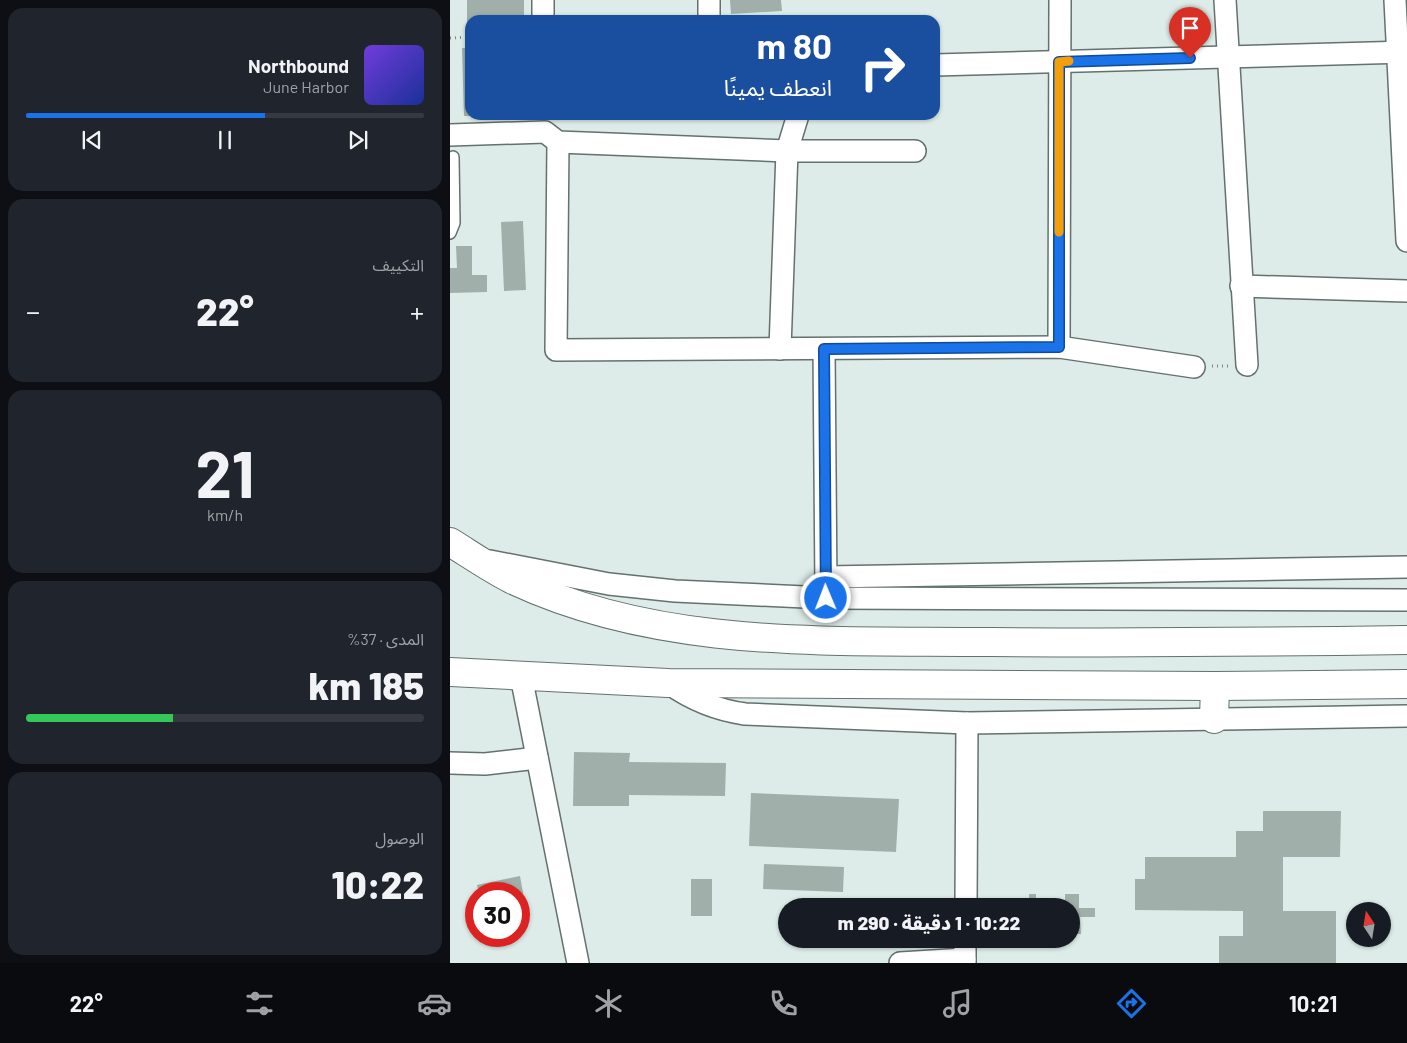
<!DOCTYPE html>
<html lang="ar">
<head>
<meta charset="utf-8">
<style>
	:root { --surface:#171b24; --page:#20242c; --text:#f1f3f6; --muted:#9ea1a6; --line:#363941; --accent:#1a73e8 }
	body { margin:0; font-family:Barlow,"Noto Sans Arabic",sans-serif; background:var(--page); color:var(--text); direction:rtl; height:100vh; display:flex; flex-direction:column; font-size:19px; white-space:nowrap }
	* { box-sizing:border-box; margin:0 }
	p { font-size:16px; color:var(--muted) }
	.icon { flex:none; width:28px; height:28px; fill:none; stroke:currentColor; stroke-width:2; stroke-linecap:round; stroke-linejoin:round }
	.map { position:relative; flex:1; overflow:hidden; direction:ltr }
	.side { display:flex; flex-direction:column; gap:8px; padding:8px; background:#0d0f14; width:450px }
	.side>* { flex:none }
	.top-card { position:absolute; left:15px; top:15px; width:475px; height:105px; border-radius:15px; box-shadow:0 1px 4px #0004; direction:rtl; background:#1a4fa0; color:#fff; overflow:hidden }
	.needle { width:32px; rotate:348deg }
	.buttons { position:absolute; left:896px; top:902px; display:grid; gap:10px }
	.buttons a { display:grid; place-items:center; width:45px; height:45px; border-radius:50%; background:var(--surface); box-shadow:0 1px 4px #0004; font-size:25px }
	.speed { position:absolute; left:15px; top:882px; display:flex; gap:10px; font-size:25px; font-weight:700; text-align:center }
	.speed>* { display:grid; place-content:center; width:65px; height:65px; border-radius:50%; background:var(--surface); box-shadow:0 1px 4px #0004; line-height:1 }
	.speed .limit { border:8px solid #d22; background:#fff; color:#111 }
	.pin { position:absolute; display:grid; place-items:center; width:42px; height:42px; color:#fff; margin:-51px -21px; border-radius:50% 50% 50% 0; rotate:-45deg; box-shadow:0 0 5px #0007 }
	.pin .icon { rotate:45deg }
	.me { position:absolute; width:55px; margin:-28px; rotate:359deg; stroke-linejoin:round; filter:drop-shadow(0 0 4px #0008) }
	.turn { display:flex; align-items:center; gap:18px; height:105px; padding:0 25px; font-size:22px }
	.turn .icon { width:65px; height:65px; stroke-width:2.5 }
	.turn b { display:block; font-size:35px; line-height:42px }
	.big { font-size:38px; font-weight:800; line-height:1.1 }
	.side .card { flex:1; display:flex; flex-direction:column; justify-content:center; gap:8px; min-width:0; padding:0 18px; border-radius:15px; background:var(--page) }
	.side .dial { align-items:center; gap:0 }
	.dial b { font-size:65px; line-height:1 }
	.song { display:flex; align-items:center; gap:15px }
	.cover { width:60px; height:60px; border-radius:8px; background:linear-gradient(135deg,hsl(260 70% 55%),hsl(230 70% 35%)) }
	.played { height:5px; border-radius:2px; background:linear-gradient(90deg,var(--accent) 60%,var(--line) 60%) }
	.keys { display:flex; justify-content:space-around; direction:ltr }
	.heat { display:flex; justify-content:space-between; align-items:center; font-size:28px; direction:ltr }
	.charge { height:8px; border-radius:4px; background:linear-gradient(90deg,#34c759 37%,var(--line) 0) }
	.trip { position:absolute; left:328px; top:898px; width:302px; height:50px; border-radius:25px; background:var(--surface); box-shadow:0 1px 4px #0004; font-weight:800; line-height:50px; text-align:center; direction:rtl }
	.tab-bar { display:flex; height:80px; justify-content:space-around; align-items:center; background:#090b0e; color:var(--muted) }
	.tab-bar .icon { width:35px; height:35px }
	.tab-bar .current { color:var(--accent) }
	.tab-bar b { font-size:22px; color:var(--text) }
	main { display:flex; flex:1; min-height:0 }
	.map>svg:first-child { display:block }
</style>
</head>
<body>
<main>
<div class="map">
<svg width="957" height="963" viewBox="0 0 957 963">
	<rect width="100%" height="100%" fill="#ddece8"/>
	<g fill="#a1afab">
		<polygon points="17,0 74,0 74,20 20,20 20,29 17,29"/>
		<polygon points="280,0 331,0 332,11 281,14"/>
		<polygon points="12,48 20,48 20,116 14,116"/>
		<polygon points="73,221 76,290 54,291 51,222"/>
		<polygon points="6,246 22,246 22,275 37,275 37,292 0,293 0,268 7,268"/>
		<polygon points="124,752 180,753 179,762 276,763 275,796 179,795 179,806 123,806"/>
		<polygon points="301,793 449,799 446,852 299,846"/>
		<polygon points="813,811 891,811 890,857 833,857 833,911 886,911 886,963 769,963 769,936 793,936 793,911 685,910 685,879 695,879 695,857 786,857 786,831 813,831"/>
		<polygon points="314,864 394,867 393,892 313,889"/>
		<polygon points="70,876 76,909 69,911 69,894 29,894 27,885"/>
		<rect x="241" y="879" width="21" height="37"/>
		<rect x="579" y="894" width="7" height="12"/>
		<polygon points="615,894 629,894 629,908 645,908 645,917 630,917 631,934 621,934 621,906 615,906"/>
	</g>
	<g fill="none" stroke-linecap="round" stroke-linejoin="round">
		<defs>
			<polyline id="service" points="0,233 4,223 3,157"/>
			<g id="minor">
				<polyline points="93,0 93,20"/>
				<polyline points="775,0 797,365"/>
				<polyline points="945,0 957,241"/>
				<polyline points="259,20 259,0"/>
				<polyline points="485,65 957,52"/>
				<polyline points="0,135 95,132 108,142 337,151 465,151"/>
				<polyline points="108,142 106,350 609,347 744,367"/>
				<polyline points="791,286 957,291"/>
				<polyline points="609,347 610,0"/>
				<polyline points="330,349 337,151 348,115"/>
				<polyline points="374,349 376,590"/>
				<polyline points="40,561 159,584 225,591 376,598 957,600"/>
				<polyline points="376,577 957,567"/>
				<polyline points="71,676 128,963"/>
				<path d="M 218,683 C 242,700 266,710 295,714 L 517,723 L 957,716"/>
				<polyline points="0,763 35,764 87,758"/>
				<polyline points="516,906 517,723"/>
				<polyline points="450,963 515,959"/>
				<polyline points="515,963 515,939"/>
			</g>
			<g id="secondary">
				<path d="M 0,542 C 21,555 41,569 63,580 C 212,650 380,640 540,642 C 679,643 818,642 957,640"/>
				<polyline points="0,672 218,683 765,686 957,684"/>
				<polyline points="764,719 765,686"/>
			</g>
		</defs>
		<use href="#service" stroke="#64716e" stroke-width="14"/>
		<use href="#minor" stroke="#64716e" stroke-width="24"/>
		<use href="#secondary" stroke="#64716e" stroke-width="30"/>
		<g stroke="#7d8885" stroke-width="3" stroke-dasharray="1 4" stroke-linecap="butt">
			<polyline points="0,38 20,37"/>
			<polyline points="762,366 779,366"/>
		</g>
		<use href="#service" stroke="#fff" stroke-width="11"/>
		<use href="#minor" stroke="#fff" stroke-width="21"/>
		<use href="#secondary" stroke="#fff" stroke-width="28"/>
	</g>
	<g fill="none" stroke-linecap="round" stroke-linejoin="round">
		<defs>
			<polyline id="route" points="376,598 374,349 609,347 609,62 740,58"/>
		</defs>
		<use href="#route" stroke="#114b97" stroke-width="12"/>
		<use href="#route" stroke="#1a73e8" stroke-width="9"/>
		<polyline stroke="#f59e0b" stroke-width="9" points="609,232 609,62 619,61"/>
	</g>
</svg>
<div class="buttons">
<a><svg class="needle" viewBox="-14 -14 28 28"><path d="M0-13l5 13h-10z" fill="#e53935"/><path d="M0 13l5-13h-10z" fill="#9ea1a6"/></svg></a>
</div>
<div class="speed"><div class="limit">30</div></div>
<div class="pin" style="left:740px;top:58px;background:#d93025"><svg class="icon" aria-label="arrive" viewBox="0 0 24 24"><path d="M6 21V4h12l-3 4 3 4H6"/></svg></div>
<svg class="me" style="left:376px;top:598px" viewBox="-20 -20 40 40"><circle r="17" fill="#1a73e8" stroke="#fff" stroke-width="3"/><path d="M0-11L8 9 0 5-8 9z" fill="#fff"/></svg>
<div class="trip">10:22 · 1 دقيقة · 290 m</div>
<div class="top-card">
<div class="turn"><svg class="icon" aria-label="right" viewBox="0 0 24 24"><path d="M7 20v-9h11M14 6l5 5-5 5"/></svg><div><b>80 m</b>انعطف يمينًا</div></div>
</div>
</div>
<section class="side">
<div class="card">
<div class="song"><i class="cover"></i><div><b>Northbound</b><p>June Harbor</p></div></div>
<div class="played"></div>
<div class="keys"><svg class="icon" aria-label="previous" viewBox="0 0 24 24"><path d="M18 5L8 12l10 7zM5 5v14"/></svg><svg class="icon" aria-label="pause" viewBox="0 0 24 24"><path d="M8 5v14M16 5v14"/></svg><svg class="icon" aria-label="next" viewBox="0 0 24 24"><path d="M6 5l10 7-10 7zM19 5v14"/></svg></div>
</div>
<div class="card"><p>التكييف</p>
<div class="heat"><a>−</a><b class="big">22°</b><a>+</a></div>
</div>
<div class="card dial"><b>21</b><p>km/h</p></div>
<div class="card"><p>المدى · 37%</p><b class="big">185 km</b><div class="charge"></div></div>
<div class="card"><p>الوصول</p><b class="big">10:22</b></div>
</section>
</main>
<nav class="tab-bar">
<b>10:21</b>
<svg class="icon current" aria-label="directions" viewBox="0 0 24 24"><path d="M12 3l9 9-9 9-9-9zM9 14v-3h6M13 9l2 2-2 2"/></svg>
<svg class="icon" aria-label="music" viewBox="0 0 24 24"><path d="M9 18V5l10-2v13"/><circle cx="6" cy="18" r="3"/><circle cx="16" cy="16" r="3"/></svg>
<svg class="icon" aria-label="phone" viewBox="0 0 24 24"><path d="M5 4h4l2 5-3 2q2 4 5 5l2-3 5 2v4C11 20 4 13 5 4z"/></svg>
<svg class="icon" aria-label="climate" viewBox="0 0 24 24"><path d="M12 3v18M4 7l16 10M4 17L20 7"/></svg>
<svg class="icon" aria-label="car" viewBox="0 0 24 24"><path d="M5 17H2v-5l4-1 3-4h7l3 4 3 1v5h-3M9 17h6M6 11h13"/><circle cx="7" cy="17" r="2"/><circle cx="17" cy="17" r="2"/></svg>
<svg class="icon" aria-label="filters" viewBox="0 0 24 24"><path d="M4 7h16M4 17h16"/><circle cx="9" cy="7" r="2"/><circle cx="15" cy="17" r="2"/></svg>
<b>22°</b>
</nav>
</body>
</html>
